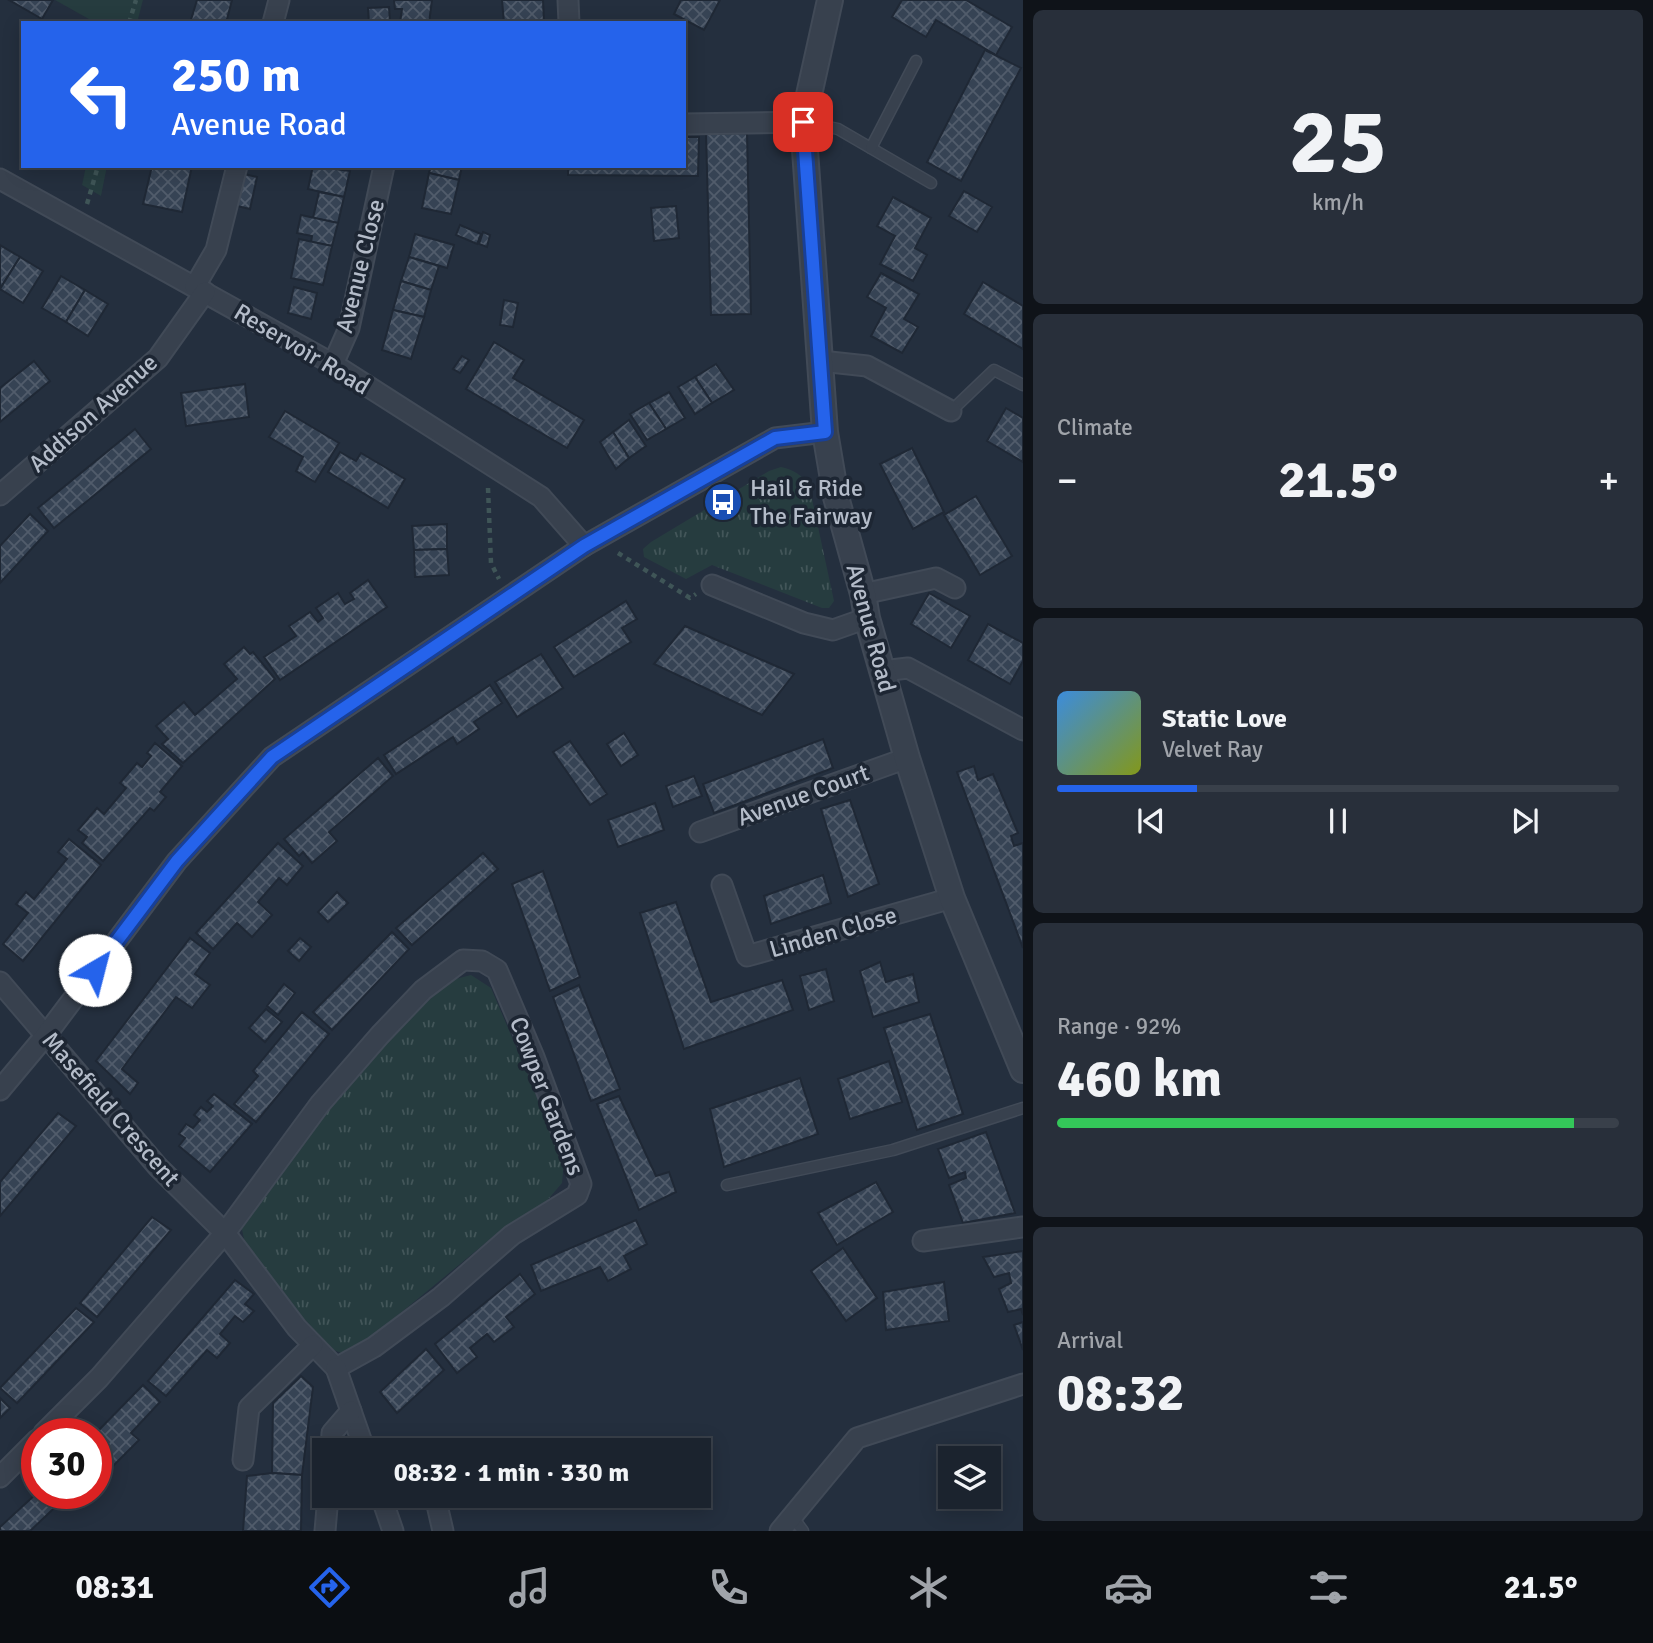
<!DOCTYPE html>
<html lang="en">
<head>
<meta charset="utf-8">
<style>
	:root { --surface:#1b232e; --page:#282f3a; --text:#f1f3f6; --muted:#a0a4aa; --line:#39404a; --accent:#2563eb }
	body { margin:0; font-family:Signika,sans-serif; background:var(--page); color:var(--text); height:100vh; display:flex; flex-direction:column; font-size:26px; white-space:nowrap }
	* { box-sizing:border-box; margin:0 }
	p { font-size:23px; color:var(--muted) }
	.icon { flex:none; width:38px; height:38px; fill:none; stroke:currentColor; stroke-width:2; stroke-linecap:round; stroke-linejoin:round }
	.map { position:relative; flex:1; overflow:hidden }
	.sheet { display:flex; flex-direction:column; gap:10px; padding:10px; background:#0f1319; width:630px }
	.sheet>* { flex:none }
	.banner { position:absolute; left:21px; top:21px; width:665px; height:147px; border-radius:0px; box-shadow:0 4px 18px #0003,0 0 0 2px var(--line); background:#2563eb; color:#fff; overflow:hidden }
	.fabs { position:absolute; left:938px; top:1446px; display:grid; gap:14px }
	.fabs a { display:grid; place-items:center; width:63px; height:63px; border-radius:0px; background:var(--surface); box-shadow:0 4px 18px #0003,0 0 0 2px var(--line); font-size:35px }
	.speed { position:absolute; left:21px; top:1418px; display:flex; gap:14px; font-size:35px; font-weight:700; text-align:center }
	.speed>* { display:grid; place-content:center; width:91px; height:91px; border-radius:50%; background:var(--surface); box-shadow:0 4px 18px #0003,0 0 0 2px var(--line); line-height:1 }
	.speed .limit { border:10px solid #d22; background:#fff; color:#111 }
	.pin { position:absolute; display:grid; place-items:center; width:60px; height:60px; color:#fff; margin:-30px; border-radius:14px; box-shadow:0 4px 10px #0006 }
	.me { position:absolute; width:77px; margin:-38px; rotate:37deg; stroke-linejoin:round; filter:drop-shadow(0 0 5px #0008) }
	.turn { display:flex; align-items:center; gap:24px; height:147px; padding:0 35px; font-size:32px }
	.turn .icon { width:91px; height:91px; stroke-width:2.5 }
	.turn b { display:block; font-size:49px; line-height:60px }
	.big { font-size:52px; font-weight:700; line-height:1.1 }
	.sheet .tile { flex:1; display:flex; flex-direction:column; justify-content:center; gap:10px; min-width:0; padding:0 24px; border-radius:10px; background:var(--page) }
	.sheet .dial { align-items:center; gap:0 }
	.dial b { font-size:91px; line-height:1 }
	.song { display:flex; align-items:center; gap:21px }
	.cover { width:84px; height:84px; border-radius:10px; background:linear-gradient(135deg,hsl(210 70% 55%),hsl(70 70% 35%)) }
	.played { height:7px; border-radius:4px; background:linear-gradient(90deg,var(--accent) 25%,var(--line) 25%) }
	.keys { display:flex; justify-content:space-around; direction:ltr }
	.heat { display:flex; justify-content:space-between; align-items:center; font-size:38px; direction:ltr }
	.charge { height:10px; border-radius:5px; background:linear-gradient(90deg,#34c759 92%,var(--line) 0) }
	.trip { position:absolute; left:312px; top:1438px; width:399px; height:70px; border-radius:0px; background:var(--surface); box-shadow:0 4px 18px #0003,0 0 0 2px var(--line); font-weight:700; line-height:70px; text-align:center }
	.tab-bar { display:flex; height:112px; justify-content:space-around; align-items:center; background:#0b0e12; color:var(--muted) }
	.tab-bar .icon { width:49px; height:49px }
	.tab-bar .on { color:var(--accent) }
	.tab-bar b { font-size:32px; color:var(--text) }
	main { display:flex; flex:1; min-height:0 }
	.map>svg:first-child { display:block }
</style>
</head>
<body>
<main>
<div class="map">
<svg width="1023" height="1531" viewBox="0 0 1023 1531">
	<defs>
		<pattern id="grass-tufts" width="24" height="20" patternUnits="userSpaceOnUse" patternTransform="scale(1.75)"><rect width="24" height="20" fill="#263c3f"/><path d="M3 7l-1-3M5 7V3M7 7l1-3M15 17l-1-3M17 17v-4M19 17l1-3" fill="none" stroke="#435659"/></pattern>
		<pattern id="building-cross-hatch" width="8" height="8" patternUnits="userSpaceOnUse" patternTransform="scale(1.75)"><rect width="8" height="8" fill="#364354"/><path d="M0 0l8 8M0 8l8-8" fill="none" stroke="#515c6b"/></pattern>
	</defs>
	<rect width="100%" height="100%" fill="#242f3e"/>
	<g fill="url(#grass-tufts)">
		<path d="M 781,467 C 795,470 801,475 809,485 L 834,601 L 829,608 L 822,608 L 712,565 L 686,579 L 644,557 L 643,549 L 651,542 L 769,471 Z"/>
		<polygon points="471,975 491,988 564,1160 562,1183 544,1204 506,1226 363,1344 342,1353 330,1349 247,1252 241,1225 318,1119 405,1021 452,980"/>
	</g>
	<g fill="#263c3f">
		<polygon points="55,0 143,0 137,23 96,23"/>
		<polygon points="86,166 107,166 101,196 82,185"/>
	</g>
	<g fill="url(#building-cross-hatch)" stroke="#1f2835" stroke-width="2">
		<polygon points="9,0 53,0 42,19"/>
		<polygon points="197,0 232,0 226,23 190,23"/>
		<polygon points="394,0 432,0 429,23 400,23 402,9 395,9"/>
		<polygon points="502,0 543,0 544,23 504,23"/>
		<polygon points="681,0 720,0 704,30 674,14"/>
		<polygon points="902,0 966,0 1012,27 996,55 936,20 926,37 892,17"/>
		<polygon points="389,7 390,22 369,23 368,8"/>
		<polygon points="985,50 1021,68 961,181 927,162"/>
		<polygon points="747,133 751,314 711,315 706,134"/>
		<polygon points="684,137 699,137 698,176 568,175 568,166 684,166"/>
		<polygon points="152,166 192,166 182,212 143,204"/>
		<polygon points="313,166 350,171 344,197 308,189"/>
		<polygon points="431,166 462,166 459,180 429,173"/>
		<polygon points="429,173 459,180 451,214 422,208"/>
		<polygon points="244,174 257,177 250,209 237,206"/>
		<polygon points="964,191 992,207 977,232 949,216"/>
		<polygon points="319,192 344,197 338,223 313,218"/>
		<polygon points="893,197 931,218 915,248 927,255 913,281 880,264 895,236 877,226"/>
		<polygon points="676,206 679,238 654,241 651,208"/>
		<polygon points="301,215 338,223 332,246 311,242 312,236 297,233"/>
		<polygon points="460,225 481,234 477,244 456,235"/>
		<polygon points="483,232 490,235 487,247 479,244"/>
		<polygon points="415,234 454,245 447,268 409,257"/>
		<polygon points="299,239 332,246 323,285 291,278"/>
		<polygon points="0,245 20,257 0,289"/>
		<polygon points="20,257 43,271 23,303 0,289"/>
		<polygon points="409,257 439,266 431,290 401,281"/>
		<polygon points="881,273 919,294 904,319 918,327 902,353 871,336 886,308 867,297"/>
		<polygon points="61,276 85,290 66,322 42,308"/>
		<polygon points="401,281 431,290 424,317 393,310"/>
		<polygon points="983,282 1023,306 1023,349 964,314"/>
		<polygon points="294,287 317,293 311,319 288,313"/>
		<polygon points="85,290 108,304 88,336 66,322"/>
		<polygon points="504,300 518,303 513,327 500,325"/>
		<polygon points="393,310 424,317 411,359 382,350"/>
		<polygon points="494,342 524,360 513,378 584,420 567,448 466,389"/>
		<polygon points="462,356 469,360 460,373 453,369"/>
		<polygon points="34,361 50,381 0,422 0,388"/>
		<polygon points="716,364 734,390 712,403 695,377"/>
		<polygon points="695,377 712,403 695,414 678,387"/>
		<polygon points="245,384 249,417 186,426 181,393"/>
		<polygon points="669,392 685,418 666,429 649,403"/>
		<polygon points="649,403 666,429 647,440 630,414"/>
		<polygon points="1006,408 1023,418 1023,462 987,441"/>
		<polygon points="285,411 339,443 315,482 296,471 303,457 269,437"/>
		<polygon points="629,420 646,446 629,458 613,432"/>
		<polygon points="135,429 151,449 54,528 38,508"/>
		<polygon points="613,432 629,458 616,469 600,442"/>
		<polygon points="912,448 944,512 913,529 880,464"/>
		<polygon points="340,452 356,461 361,453 405,479 388,508 328,472"/>
		<polygon points="976,496 1012,556 980,575 944,515"/>
		<polygon points="30,514 48,531 0,583 0,546"/>
		<polygon points="447,524 447,549 414,550 412,526"/>
		<polygon points="447,549 449,575 415,577 414,550"/>
		<polygon points="368,580 387,607 280,680 264,657 296,636 289,626 310,612 318,622 323,618 316,608 338,593 345,604 354,599 350,593"/>
		<polygon points="929,593 970,616 951,648 911,624"/>
		<polygon points="626,601 637,619 622,628 631,642 574,677 554,647"/>
		<polygon points="988,624 1023,643 1023,661 1010,684 968,660"/>
		<polygon points="685,626 794,674 762,715 654,664"/>
		<polygon points="244,647 250,654 253,652 275,679 183,763 162,744 168,739 156,726 184,702 195,715 237,679 224,664"/>
		<polygon points="541,654 563,688 517,717 495,682"/>
		<polygon points="490,685 502,703 474,722 479,729 457,744 453,737 396,774 384,755"/>
		<polygon points="624,733 638,755 621,766 607,744"/>
		<polygon points="823,739 833,768 714,813 703,784"/>
		<polygon points="570,741 607,794 590,805 553,752"/>
		<polygon points="155,743 182,766 160,792 166,797 154,811 150,808 103,861 82,843 87,837 78,830 97,808 104,814 126,788 120,783 137,763 142,767 151,756 147,753"/>
		<polygon points="378,758 393,776 329,832 337,841 312,863 303,852 299,856 284,839"/>
		<polygon points="974,766 978,780 993,774 1018,833 1011,836 1014,846 1023,843 1023,948 957,772"/>
		<polygon points="694,776 702,796 673,807 666,786"/>
		<polygon points="850,800 879,884 848,897 821,809"/>
		<polygon points="655,803 664,830 618,847 608,820"/>
		<polygon points="69,839 101,865 23,961 3,944 28,913 16,904 26,892 34,899 67,859 58,852"/>
		<polygon points="278,843 303,866 287,885 279,878 258,902 272,915 252,937 237,923 213,949 196,933"/>
		<polygon points="483,853 498,869 412,945 396,928"/>
		<polygon points="543,871 580,977 550,991 512,884"/>
		<polygon points="823,875 831,903 771,924 764,896"/>
		<polygon points="337,892 348,903 328,922 318,912"/>
		<polygon points="676,902 711,1002 782,980 793,1010 684,1049 640,913"/>
		<polygon points="392,932 409,949 332,1030 313,1012"/>
		<polygon points="190,938 210,953 195,974 210,985 192,1008 176,997 122,1069 138,1083 130,1094 96,1061"/>
		<polygon points="300,938 311,947 299,961 288,951"/>
		<polygon points="880,962 886,982 913,974 919,1002 873,1017 860,971"/>
		<polygon points="826,969 834,1001 809,1010 800,976"/>
		<polygon points="284,984 295,993 278,1015 267,1006"/>
		<polygon points="579,985 620,1089 591,1101 553,997"/>
		<polygon points="266,1009 282,1022 265,1042 249,1028"/>
		<polygon points="302,1012 329,1034 256,1122 234,1104 258,1076 253,1071"/>
		<polygon points="930,1014 963,1114 917,1130 884,1028"/>
		<polygon points="889,1061 902,1102 850,1119 838,1079"/>
		<polygon points="800,1078 818,1134 724,1167 710,1109"/>
		<polygon points="214,1094 252,1124 210,1172 179,1146 185,1138 179,1134 186,1124 193,1128 200,1120 194,1115 201,1107 207,1112 213,1106 207,1101"/>
		<polygon points="619,1096 656,1176 669,1172 676,1192 639,1210 597,1104"/>
		<polygon points="58,1113 76,1126 0,1216 0,1182"/>
		<polygon points="986,1132 1015,1213 963,1223 949,1185 966,1178 965,1172 949,1178 938,1149"/>
		<polygon points="876,1182 893,1212 837,1245 818,1213"/>
		<polygon points="152,1217 171,1230 97,1317 80,1303"/>
		<polygon points="636,1220 647,1244 624,1256 631,1269 608,1281 600,1267 541,1291 531,1265"/>
		<polygon points="843,1248 877,1298 846,1321 811,1271"/>
		<polygon points="1023,1251 1023,1315 1021,1309 1008,1312 999,1289 1011,1283 1009,1273 994,1277 983,1257"/>
		<polygon points="520,1274 535,1294 506,1317 514,1327 494,1342 487,1334 470,1348 477,1357 457,1373 435,1344"/>
		<polygon points="235,1280 254,1294 245,1304 254,1311 243,1322 235,1316 220,1334 230,1343 217,1358 207,1350 166,1396 148,1381"/>
		<polygon points="944,1282 949,1321 886,1330 883,1292"/>
		<polygon points="76,1308 94,1322 17,1403 0,1388"/>
		<polygon points="1023,1322 1023,1350 1014,1325"/>
		<polygon points="426,1349 444,1370 397,1413 380,1392"/>
		<polygon points="301,1376 313,1387 302,1475 272,1473 273,1403"/>
		<polygon points="143,1385 160,1402 131,1433 139,1440 103,1476 96,1471 96,1433"/>
		<polygon points="0,1398 10,1408 0,1418"/>
		<polygon points="272,1473 302,1475 301,1531 243,1531 247,1476"/>
		<polygon points="37,1493 70,1493 30,1531 0,1531 0,1527"/>
	</g>
	<g fill="none" stroke-linecap="round" stroke-linejoin="round">
		<defs>
			<g id="service">
				<polyline points="804,122 838,129 931,183"/>
				<polyline points="871,148 916,61"/>
				<polyline points="951,411 994,370 1023,385"/>
				<polyline points="727,1185 893,1150 1023,1108"/>
				<polyline points="792,1516 803,1531"/>
			</g>
			<g id="minor">
				<polyline points="568,0 569,23"/>
				<polyline points="273,23 279,0"/>
				<polyline points="684,124 803,122"/>
				<polyline points="0,179 333,364 541,497 584,546"/>
				<polyline points="195,286 216,250 237,166"/>
				<polyline points="821,361 867,366 951,411"/>
				<polyline points="333,364 349,328 384,166"/>
				<polyline points="0,495 158,358 205,292"/>
				<polyline points="712,585 804,623 833,630 867,618"/>
				<polyline points="863,594 936,578 955,588"/>
				<polyline points="882,671 908,668 1023,730"/>
				<polyline points="700,832 907,758"/>
				<polyline points="722,885 747,956 952,898"/>
				<polyline points="0,982 158,1167 225,1233 297,1328 336,1368 374,1347 441,1297 512,1235 577,1195 581,1184 534,1057 497,970 482,961 463,960 423,990 380,1035 320,1104 225,1233 99,1378 44,1433"/>
				<polyline points="0,1090 46,1035 177,861 272,757 584,546 775,438 825,432"/>
				<polyline points="923,1241 1023,1227"/>
				<polyline points="336,1368 365,1451"/>
				<polyline points="331,1451 332,1433 351,1411"/>
				<polyline points="243,1460 249,1408 313,1345"/>
				<polyline points="0,1477 37,1440"/>
				<polyline points="381,1496 393,1531"/>
				<polyline points="441,1496 437,1505 443,1531"/>
				<polyline points="325,1531 328,1496"/>
				<polyline points="780,1531 857,1438 1023,1384"/>
			</g>
			<polyline id="tertiary" points="830,0 803,122 825,432 836,497 863,594 867,618 907,758 952,898 1023,1070"/>
		</defs>
		<use href="#service" stroke="#414a57" stroke-width="13"/>
		<use href="#minor" stroke="#414a57" stroke-width="23"/>
		<use href="#tertiary" stroke="#414a57" stroke-width="28"/>
		<g stroke="#3f5557" stroke-width="4.5" stroke-dasharray="5 5" stroke-linecap="butt">
			<polyline points="129,23 136,0"/>
			<polyline points="87,204 98,166"/>
			<polyline points="488,488 491,563 499,579"/>
			<polyline points="618,553 690,598 696,594"/>
		</g>
		<use href="#service" stroke="#38414e" stroke-width="10"/>
		<use href="#minor" stroke="#38414e" stroke-width="19"/>
		<use href="#tertiary" stroke="#38414e" stroke-width="24"/>
	</g>
	<g fill="none" stroke-linecap="round" stroke-linejoin="round">
		<defs>
			<polyline id="route" points="95,970 177,861 272,757 584,546 775,438 825,432 803,122"/>
		</defs>
		<use href="#route" stroke="#184099" stroke-width="18"/>
		<use href="#route" stroke="#2563eb" stroke-width="12"/>
	</g>
	<defs>
		<symbol id="bus-disc" viewBox="-11 -11 22 22"><circle r="9.5" fill="#1a4fb4" stroke="#1d2633"/><path d="M-5-6H5V4H4V6H2V4H-2V6H-4V4H-5ZM-3.5-4V0h7V-4ZM-3.5 1.2v1.5H-2V1.2ZM2 1.2v1.5H3.5V1.2Z" fill="#fff"/></symbol>
	</defs>
	<g fill-rule="evenodd">
		<use href="#bus-disc" x="701" y="480" width="44" height="44"/>
	</g>
	<g text-anchor="middle" stroke-width="7" stroke-linejoin="round" paint-order="stroke">
		<g font-size="24" fill="#b4bcc9" stroke="#1d2633">
			<text transform="translate(360 266) rotate(-76)" y="8">Avenue Close</text>
			<text transform="translate(302 349) rotate(31)" y="8">Reservoir Road</text>
			<text transform="translate(93 413) rotate(-42)" y="8">Addison Avenue</text>
			<text transform="translate(871 628) rotate(75)" y="8">Avenue Road</text>
			<text transform="translate(803 795) rotate(-20)" y="8">Avenue Court</text>
			<text transform="translate(833 932) rotate(-16)" y="8">Linden Close</text>
			<text transform="translate(547 1096) rotate(69)" y="8">Cowper Gardens</text>
			<text transform="translate(111 1109) rotate(49)" y="8">Masefield Crescent</text>
		</g>
		<g font-size="24" fill="#b4bcc9" stroke="#1d2633" text-anchor="start">
			<text x="750" y="496">Hail &amp; Ride<tspan x="750" dy="28">The Fairway</tspan></text>
		</g>
	</g>
</svg>
<div class="fabs">
<a><svg class="icon" aria-label="layers" viewBox="0 0 24 24"><path d="M12 4l9 5-9 5-9-5zM3 14l9 5 9-5"/></svg></a>
</div>
<div class="speed"><div class="limit">30</div></div>
<div class="pin" style="left:803px;top:122px;background:#d93025"><svg class="icon" aria-label="arrive" viewBox="0 0 24 24"><path d="M6 21V4h12l-3 4 3 4H6"/></svg></div>
<svg class="me" style="left:95px;top:970px" viewBox="-20 -20 40 40"><circle r="19" fill="#fff"/><path d="M0-13L10 11 0 6-10 11z" fill="#2563eb"/></svg>
<div class="trip">08:32 · 1 min · 330 m</div>
<div class="banner">
<div class="turn"><svg class="icon" aria-label="left" viewBox="0 0 24 24"><path d="M17 20v-9H6M10 6l-5 5 5 5"/></svg><div><b>250 m</b>Avenue Road</div></div>
</div>
</div>
<section class="sheet">
<div class="tile dial"><b>25</b><p>km/h</p></div>
<div class="tile"><p>Climate</p>
<div class="heat"><a>−</a><b class="big">21.5°</b><a>+</a></div>
</div>
<div class="tile">
<div class="song"><i class="cover"></i><div><b>Static Love</b><p>Velvet Ray</p></div></div>
<div class="played"></div>
<div class="keys"><svg class="icon" aria-label="previous" viewBox="0 0 24 24"><path d="M18 5L8 12l10 7zM5 5v14"/></svg><svg class="icon" aria-label="pause" viewBox="0 0 24 24"><path d="M8 5v14M16 5v14"/></svg><svg class="icon" aria-label="next" viewBox="0 0 24 24"><path d="M6 5l10 7-10 7zM19 5v14"/></svg></div>
</div>
<div class="tile"><p>Range · 92%</p><b class="big">460 km</b><div class="charge"></div></div>
<div class="tile"><p>Arrival</p><b class="big">08:32</b></div>
</section>
</main>
<nav class="tab-bar">
<b>08:31</b>
<svg class="icon on" aria-label="directions" viewBox="0 0 24 24"><path d="M12 3l9 9-9 9-9-9zM9 14v-3h6M13 9l2 2-2 2"/></svg>
<svg class="icon" aria-label="music" viewBox="0 0 24 24"><path d="M9 18V5l10-2v13"/><circle cx="6" cy="18" r="3"/><circle cx="16" cy="16" r="3"/></svg>
<svg class="icon" aria-label="phone" viewBox="0 0 24 24"><path d="M5 4h4l2 5-3 2q2 4 5 5l2-3 5 2v4C11 20 4 13 5 4z"/></svg>
<svg class="icon" aria-label="climate" viewBox="0 0 24 24"><path d="M12 3v18M4 7l16 10M4 17L20 7"/></svg>
<svg class="icon" aria-label="car" viewBox="0 0 24 24"><path d="M5 17H2v-5l4-1 3-4h7l3 4 3 1v5h-3M9 17h6M6 11h13"/><circle cx="7" cy="17" r="2"/><circle cx="17" cy="17" r="2"/></svg>
<svg class="icon" aria-label="filters" viewBox="0 0 24 24"><path d="M4 7h16M4 17h16"/><circle cx="9" cy="7" r="2"/><circle cx="15" cy="17" r="2"/></svg>
<b>21.5°</b>
</nav>
</body>
</html>
